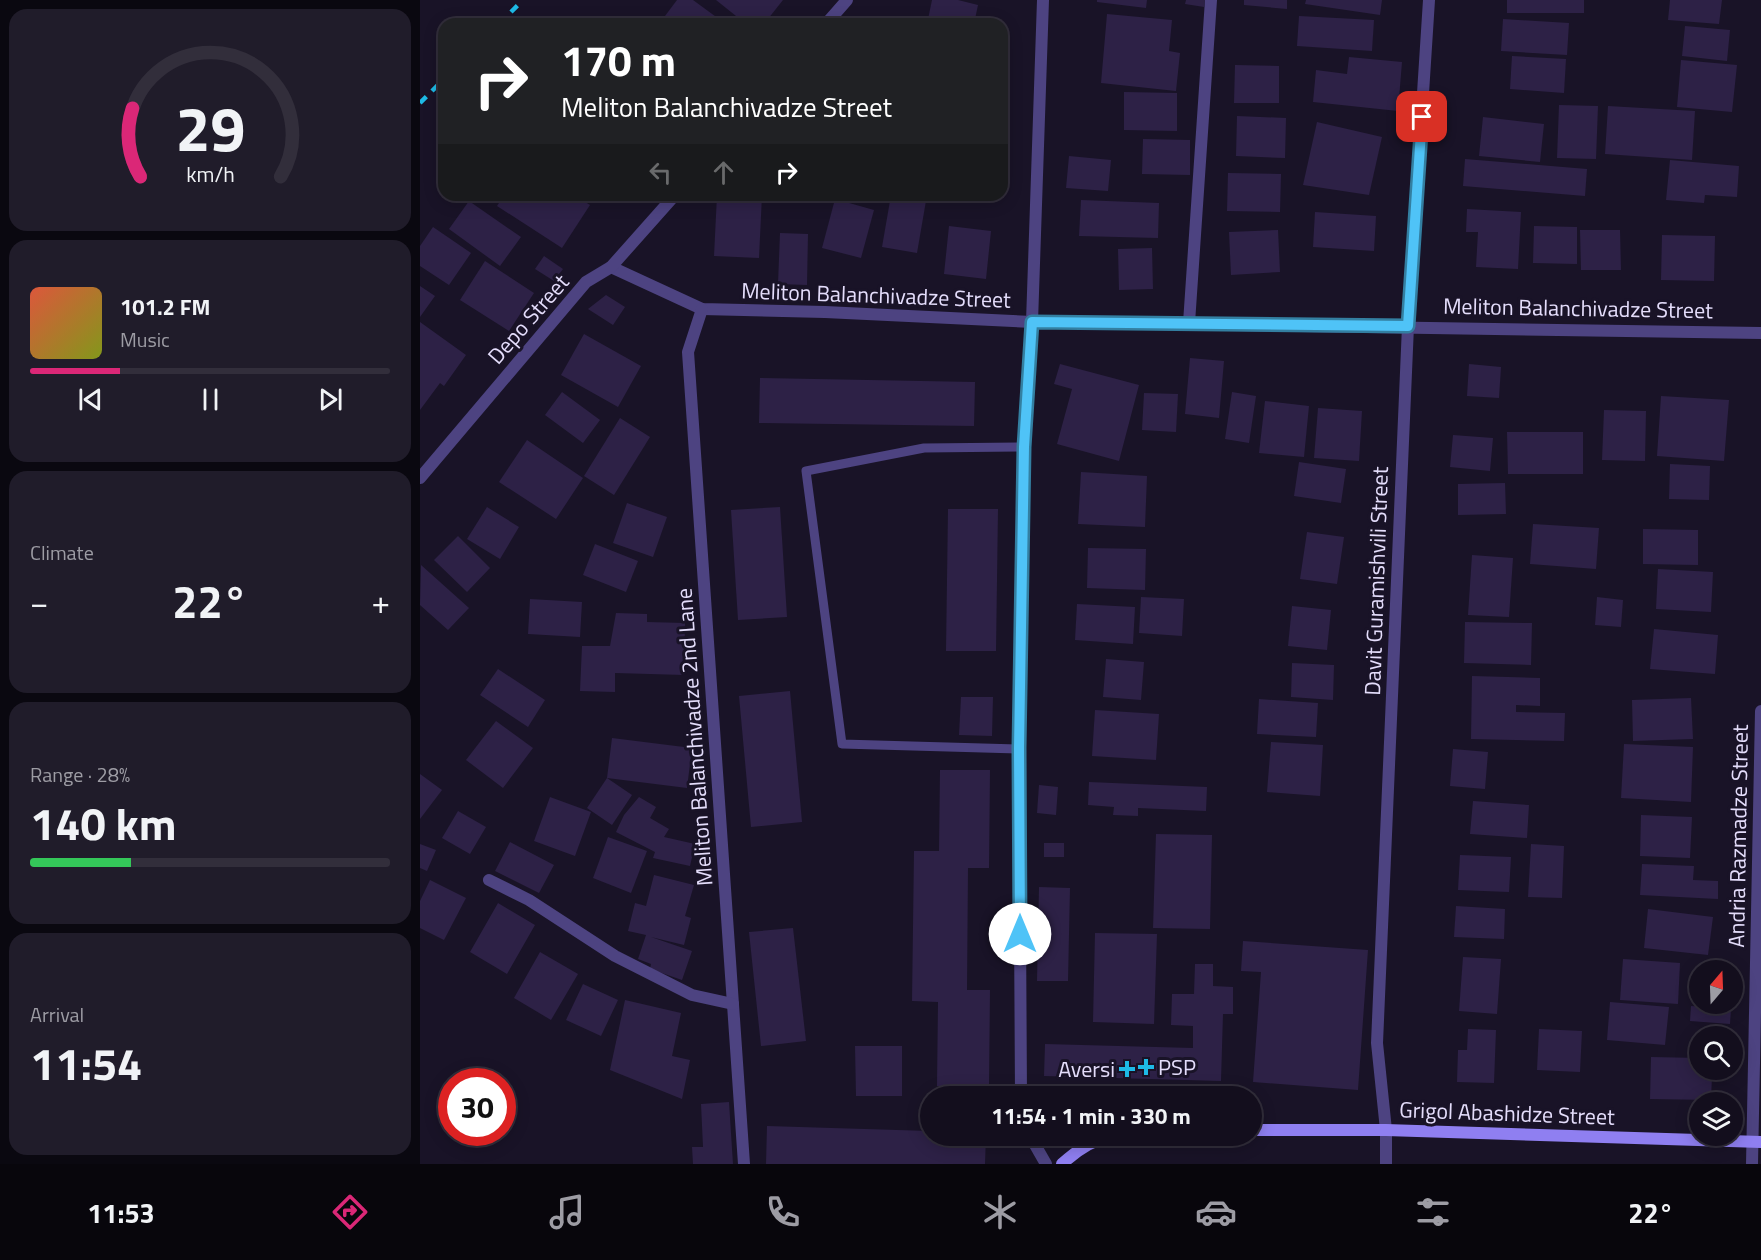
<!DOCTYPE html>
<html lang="en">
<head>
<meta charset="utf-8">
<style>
	:root { --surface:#130e1d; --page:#201c2a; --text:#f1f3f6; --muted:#9d9ca4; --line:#322e3b; --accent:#db2777 }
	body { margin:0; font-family:"Titillium Web",sans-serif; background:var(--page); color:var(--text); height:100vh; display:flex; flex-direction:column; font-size:22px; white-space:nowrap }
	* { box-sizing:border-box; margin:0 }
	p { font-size:20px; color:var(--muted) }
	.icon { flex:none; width:33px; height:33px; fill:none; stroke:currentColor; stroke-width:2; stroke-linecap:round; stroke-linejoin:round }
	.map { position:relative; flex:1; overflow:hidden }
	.drawer { display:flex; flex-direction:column; gap:9px; padding:9px; background:#0a0810; width:420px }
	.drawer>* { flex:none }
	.guide { position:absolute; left:18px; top:18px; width:570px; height:183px; border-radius:18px; box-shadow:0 3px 15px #0003,0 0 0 2px var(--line); background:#202124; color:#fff; overflow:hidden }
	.needle { width:39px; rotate:19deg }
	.buttons { position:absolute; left:1269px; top:960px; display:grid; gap:12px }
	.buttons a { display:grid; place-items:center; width:54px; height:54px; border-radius:50%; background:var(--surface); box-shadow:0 3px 15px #0003,0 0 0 2px var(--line); font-size:30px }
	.speed { position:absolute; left:18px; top:1068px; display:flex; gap:12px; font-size:30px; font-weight:700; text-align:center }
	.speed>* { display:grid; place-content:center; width:78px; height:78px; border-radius:50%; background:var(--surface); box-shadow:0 3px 15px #0003,0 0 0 2px var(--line); line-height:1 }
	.speed .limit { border:9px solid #d22; background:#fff; color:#111 }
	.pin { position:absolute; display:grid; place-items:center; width:51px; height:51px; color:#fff; margin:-26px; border-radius:12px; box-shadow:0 3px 9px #0006 }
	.me { position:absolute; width:66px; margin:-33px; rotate:0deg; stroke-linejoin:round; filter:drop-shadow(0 0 4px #0008) }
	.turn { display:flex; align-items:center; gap:21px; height:126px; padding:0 24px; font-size:27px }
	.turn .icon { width:78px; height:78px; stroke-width:2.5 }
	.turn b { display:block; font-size:42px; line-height:51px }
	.lanes { display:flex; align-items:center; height:57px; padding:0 24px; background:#0003; justify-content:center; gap:30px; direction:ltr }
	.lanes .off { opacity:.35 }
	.big { font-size:45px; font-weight:700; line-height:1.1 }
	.drawer .widget { flex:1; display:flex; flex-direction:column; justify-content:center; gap:9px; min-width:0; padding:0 21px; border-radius:18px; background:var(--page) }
	.drawer .dial { align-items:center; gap:0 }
	.dial svg { height:156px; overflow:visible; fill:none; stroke:var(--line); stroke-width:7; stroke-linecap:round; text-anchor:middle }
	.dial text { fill:var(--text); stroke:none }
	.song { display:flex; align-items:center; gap:18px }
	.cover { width:72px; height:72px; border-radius:9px; background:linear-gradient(135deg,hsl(10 70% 55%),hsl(70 70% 35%)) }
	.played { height:6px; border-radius:3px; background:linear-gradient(90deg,var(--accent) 25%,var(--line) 25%) }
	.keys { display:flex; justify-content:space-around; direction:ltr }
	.heat { display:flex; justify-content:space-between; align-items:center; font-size:33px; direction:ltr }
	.charge { height:9px; border-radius:4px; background:linear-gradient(90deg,#34c759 28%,var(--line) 0) }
	.trip { position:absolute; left:500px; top:1086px; width:342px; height:60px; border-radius:30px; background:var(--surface); box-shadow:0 3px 15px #0003,0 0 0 2px var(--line); font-weight:700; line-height:60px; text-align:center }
	.tabs { display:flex; height:96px; justify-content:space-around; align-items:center; background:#08060c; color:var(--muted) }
	.tabs .icon { width:42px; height:42px }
	.tabs .selected { color:var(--accent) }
	.tabs b { font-size:27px; color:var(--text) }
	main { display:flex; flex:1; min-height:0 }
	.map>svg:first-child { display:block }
</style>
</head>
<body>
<main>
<section class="drawer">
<div class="widget dial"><svg viewBox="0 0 100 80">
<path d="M14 69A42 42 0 1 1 86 69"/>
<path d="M14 69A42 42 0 0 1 10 34" stroke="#db2777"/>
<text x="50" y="56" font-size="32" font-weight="700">29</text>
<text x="50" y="72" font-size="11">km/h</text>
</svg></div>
<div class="widget">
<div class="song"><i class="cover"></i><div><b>101.2 FM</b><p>Music</p></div></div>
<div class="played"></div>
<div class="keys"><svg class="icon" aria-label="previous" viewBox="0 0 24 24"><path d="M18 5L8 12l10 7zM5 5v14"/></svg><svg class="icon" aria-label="pause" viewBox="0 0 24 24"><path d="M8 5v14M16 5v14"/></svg><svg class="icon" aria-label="next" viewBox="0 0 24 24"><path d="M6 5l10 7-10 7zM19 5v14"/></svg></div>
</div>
<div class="widget"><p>Climate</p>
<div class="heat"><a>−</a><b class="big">22°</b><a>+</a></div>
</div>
<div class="widget"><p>Range · 28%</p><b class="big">140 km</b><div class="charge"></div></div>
<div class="widget"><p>Arrival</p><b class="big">11:54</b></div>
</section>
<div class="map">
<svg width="1341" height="1164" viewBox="0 0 1341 1164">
	<rect width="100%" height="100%" fill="#191327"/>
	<g fill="#2d2146">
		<polygon points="257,0 273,0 303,22 301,24 239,24"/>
		<polygon points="296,0 363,0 344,24 326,24"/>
		<polygon points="512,0 538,0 558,5 554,24 507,24"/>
		<polygon points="677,0 727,0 726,8 677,2"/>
		<polygon points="766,0 785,0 784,7 765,4"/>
		<polygon points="824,0 867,0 867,9 824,5"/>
		<polygon points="886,0 962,0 960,15 885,4"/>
		<rect x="1087" y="0" width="77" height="13"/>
		<polygon points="1250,0 1302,0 1299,24 1248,20"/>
		<polygon points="687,14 752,20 749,51 760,53 756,91 681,83"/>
		<polygon points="879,16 954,20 952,51 877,46"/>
		<polygon points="1083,19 1149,23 1147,55 1081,51"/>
		<polygon points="1265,26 1310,30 1307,61 1262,56"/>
		<polygon points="1092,56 1146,59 1144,93 1090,89"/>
		<polygon points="929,57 982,62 978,111 893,102 896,70 927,74"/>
		<polygon points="1261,60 1317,65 1312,112 1257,107"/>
		<polygon points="815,65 859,66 859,103 814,103"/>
		<polygon points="704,92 757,93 757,131 704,130"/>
		<polygon points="1139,105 1178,106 1176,159 1137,158"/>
		<polygon points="1188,106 1275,111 1272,160 1185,154"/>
		<polygon points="817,116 866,118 865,158 816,156"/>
		<polygon points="1063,117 1124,124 1120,162 1059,156"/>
		<polygon points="897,122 962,137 949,195 883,185"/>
		<polygon points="723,139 770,140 770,175 722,174"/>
		<polygon points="649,156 691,160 688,191 646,188"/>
		<polygon points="1045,159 1167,169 1165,196 1043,186"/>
		<polygon points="1250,160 1319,166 1317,197 1285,195 1284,203 1246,200"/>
		<polygon points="808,173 861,174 860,212 807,211"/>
		<polygon points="84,195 154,195 170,205 142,248 77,206"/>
		<polygon points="297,195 342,195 339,258 294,256"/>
		<polygon points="471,195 507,195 497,253 462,247"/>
		<polygon points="415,199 454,210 441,258 402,248"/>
		<polygon points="661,200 739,203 738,238 659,236"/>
		<polygon points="49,201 101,237 80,266 29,229"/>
		<polygon points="1047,209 1101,212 1098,269 1056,267 1058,232 1046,232"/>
		<polygon points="895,212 956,216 954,251 893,247"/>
		<polygon points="529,226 571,231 566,279 524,274"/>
		<polygon points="1114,226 1157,227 1157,264 1113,263"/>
		<polygon points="13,227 51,253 29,285 0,266 0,246"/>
		<polygon points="858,230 860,272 811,275 809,232"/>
		<polygon points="1160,230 1200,230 1201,270 1161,270"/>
		<polygon points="360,233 388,234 387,285 358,284"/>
		<polygon points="1242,235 1295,236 1294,281 1241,280"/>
		<polygon points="732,248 733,289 699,290 698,249"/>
		<polygon points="124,256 143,269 134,281 115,269"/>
		<polygon points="65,261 114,293 89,331 40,300"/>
		<polygon points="0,286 15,296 0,317"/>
		<polygon points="186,295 205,307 193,325 168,309"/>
		<polygon points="0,322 46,355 24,386 20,383 0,410"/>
		<polygon points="164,334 221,366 198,407 141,375"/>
		<polygon points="770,358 804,361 799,418 765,414"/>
		<polygon points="640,364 719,385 699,461 637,444 652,389 634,384"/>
		<polygon points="1049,364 1081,367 1079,398 1047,396"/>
		<polygon points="340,378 555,382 554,426 339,423"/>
		<polygon points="142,392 180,420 163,443 125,415"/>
		<polygon points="812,392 836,396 829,443 805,439"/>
		<polygon points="724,393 758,394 756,432 722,430"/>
		<polygon points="1241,396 1309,400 1304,461 1237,456"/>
		<polygon points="845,401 889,406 884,457 839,453"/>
		<polygon points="898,408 942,411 939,461 894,458"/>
		<polygon points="1184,410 1226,411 1225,461 1182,460"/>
		<polygon points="200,418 230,437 194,495 164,476"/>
		<polygon points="1087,432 1163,432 1163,474 1088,474"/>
		<polygon points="1033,435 1073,438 1070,471 1030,467"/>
		<polygon points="107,440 163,478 136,519 79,482"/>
		<polygon points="879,462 926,469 921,503 874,496"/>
		<polygon points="1250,464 1290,466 1289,500 1249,499"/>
		<polygon points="661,472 727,476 725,527 658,524"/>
		<polygon points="1085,483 1086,514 1038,515 1038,484"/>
		<polygon points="207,503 247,517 233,557 193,543"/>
		<polygon points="67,507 99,527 80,559 47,539"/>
		<polygon points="360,507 367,617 318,620 311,510"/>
		<polygon points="528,509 578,509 576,651 526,651"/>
		<polygon points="1113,524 1179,528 1176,569 1110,564"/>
		<polygon points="1223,529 1278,530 1278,565 1223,564"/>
		<polygon points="887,532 924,537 917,584 880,579"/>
		<polygon points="38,536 70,568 47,592 14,560"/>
		<polygon points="175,544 218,561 206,592 163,575"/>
		<polygon points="668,548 726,549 725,590 667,588"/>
		<polygon points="1052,555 1093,558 1089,617 1048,615"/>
		<polygon points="1,565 49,608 28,630 0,605"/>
		<polygon points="1238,569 1293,572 1291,612 1236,609"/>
		<polygon points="721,597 764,599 762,636 719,633"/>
		<polygon points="1177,597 1203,600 1201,627 1175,625"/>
		<polygon points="110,599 162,602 160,637 108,634"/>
		<polygon points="657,604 715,607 713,644 655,640"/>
		<polygon points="872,606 911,610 907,650 868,646"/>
		<polygon points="196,613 227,614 227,622 265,623 264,675 195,673 195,692 160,691 162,646 190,646"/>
		<polygon points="1045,622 1112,623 1111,665 1044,663"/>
		<polygon points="1234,629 1298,635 1295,674 1230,669"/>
		<polygon points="686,659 724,662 721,700 683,697"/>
		<polygon points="872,663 914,665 913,700 871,697"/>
		<polygon points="78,669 125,700 108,727 60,695"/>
		<polygon points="1052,676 1120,678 1120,706 1096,705 1096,712 1145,713 1144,741 1051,739"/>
		<polygon points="370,691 382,822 331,827 319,696"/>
		<polygon points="541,697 573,697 572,736 539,735"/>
		<polygon points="1271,698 1273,739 1213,741 1212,700"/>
		<polygon points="839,699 898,703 896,737 837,734"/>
		<polygon points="675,710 739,714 736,760 672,756"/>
		<polygon points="76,721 113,748 83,788 46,760"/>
		<polygon points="192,738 272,748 267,788 187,778"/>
		<polygon points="851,742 903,745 900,796 847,792"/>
		<polygon points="1204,744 1273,747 1271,802 1201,798"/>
		<polygon points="1033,749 1068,752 1065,789 1030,786"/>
		<polygon points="520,770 570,770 569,868 548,868 547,990 570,990 569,1086 517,1086 518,1002 492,1001 494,851 519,851"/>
		<polygon points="0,774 22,790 0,819"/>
		<polygon points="187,778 212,795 192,825 167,808"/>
		<polygon points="669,782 787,787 786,811 718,808 718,816 693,815 694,807 668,805"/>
		<polygon points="619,785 638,787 636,815 617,813"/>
		<polygon points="130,797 171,812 155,856 114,841"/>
		<polygon points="219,797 236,807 230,818 249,829 244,837 275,844 270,866 233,858 235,852 196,832 204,815"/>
		<polygon points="1053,801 1109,805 1107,838 1050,834"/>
		<polygon points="38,811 66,827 50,854 22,838"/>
		<polygon points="1221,815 1272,817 1270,858 1220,856"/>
		<polygon points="736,834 792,835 790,929 733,928"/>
		<polygon points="188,837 227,851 211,893 173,878"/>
		<polygon points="90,842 134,865 119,893 75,871"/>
		<rect x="624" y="843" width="20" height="14"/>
		<polygon points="0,844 16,850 7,871 0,868"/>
		<polygon points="1111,844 1144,846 1142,898 1108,897"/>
		<polygon points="1040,855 1091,857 1089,892 1038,890"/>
		<polygon points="1222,864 1274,866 1273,880 1298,881 1298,899 1220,895"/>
		<polygon points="234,875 274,885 265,916 271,918 264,945 231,937 272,951 262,980 230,969 231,964 218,959 226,935 208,931 215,903 226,906"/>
		<polygon points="10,880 46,898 24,940 0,928 0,901"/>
		<polygon points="619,887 650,888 648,981 617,981"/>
		<polygon points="78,903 115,925 87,974 50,952"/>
		<polygon points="1036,906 1085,909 1084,939 1034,937"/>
		<polygon points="1228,909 1293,917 1288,955 1224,948"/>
		<polygon points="373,928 386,1041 341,1046 329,932"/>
		<polygon points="675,933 737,934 734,1024 673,1022"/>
		<polygon points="823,941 948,950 938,1090 833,1082 841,972 821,971"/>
		<polygon points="120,952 158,974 131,1020 94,998"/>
		<polygon points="1043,957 1081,959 1077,1014 1039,1011"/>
		<polygon points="1203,959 1260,963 1258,1004 1200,1000"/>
		<polygon points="775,964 793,964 793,986 813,987 813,1014 803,1014 801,1081 624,1076 625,1044 773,1048 773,1026 751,1025 752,994 774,994"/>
		<polygon points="163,984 198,1000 181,1036 146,1020"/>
		<polygon points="205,1000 261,1013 252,1056 270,1060 262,1099 190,1070"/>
		<polygon points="1190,1002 1249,1007 1245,1045 1187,1040"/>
		<polygon points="1271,1006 1311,1009 1310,1024 1270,1021"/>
		<polygon points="1048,1029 1076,1030 1074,1083 1037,1082 1038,1050 1047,1050"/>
		<polygon points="1119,1029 1162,1031 1160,1072 1117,1070"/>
		<polygon points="435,1046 482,1046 482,1096 436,1096"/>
		<polygon points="1231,1057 1280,1058 1279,1076 1292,1076 1291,1100 1230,1099"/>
		<polygon points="309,1102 313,1164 273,1164 272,1147 283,1147 281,1104"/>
		<polygon points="347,1126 510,1131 510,1136 566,1136 565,1164 346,1164"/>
	</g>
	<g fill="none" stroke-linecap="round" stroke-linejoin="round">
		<polyline stroke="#4d4381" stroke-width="9" points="599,749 422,744 386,471 504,448 604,447"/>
		<g stroke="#4d4381" stroke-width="12">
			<polyline points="406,24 427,0"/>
			<polyline points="191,267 282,309 405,312 612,322 1341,333"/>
			<polyline points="282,309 268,352 324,1164"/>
			<polyline points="769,323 791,0"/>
			<polyline points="0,478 166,282 191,267 255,195"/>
			<polyline points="69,880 109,900 195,956 272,995 313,1004"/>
			<polyline points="601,1096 599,749 604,447 612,322 623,0"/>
			<polyline points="610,1136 626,1164"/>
			<polyline points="966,1164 966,1130 957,1043 988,326 1009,0"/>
			<polyline points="1332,1164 1341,711"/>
		</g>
		<g stroke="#8f7ff1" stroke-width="12">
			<polyline points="831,1130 966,1130 1341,1142"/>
			<path d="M 642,1164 C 656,1151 673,1140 691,1136"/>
		</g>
		<g stroke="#1ebae6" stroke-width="4.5" stroke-dasharray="9 8" stroke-linecap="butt">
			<polyline points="79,24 103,0"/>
			<polyline points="0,103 24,79"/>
		</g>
	</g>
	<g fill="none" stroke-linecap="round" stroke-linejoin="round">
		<defs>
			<polyline id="route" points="600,934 599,748 604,447 612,322 988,326 1002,117"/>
		</defs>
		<use href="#route" stroke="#337fa1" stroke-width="15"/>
		<use href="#route" stroke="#4fc3f7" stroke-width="10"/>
	</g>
	<g fill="#1ebae6" stroke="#191327" stroke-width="2">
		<path d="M723 1058h6v6h6v6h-6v6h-6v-6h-6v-6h6z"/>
		<path d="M704 1060h6v6h6v6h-6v6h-6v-6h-6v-6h6z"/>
	</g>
	<g text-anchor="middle" stroke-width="6" stroke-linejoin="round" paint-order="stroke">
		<g font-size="22" fill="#e4ddfb" stroke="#191327">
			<text transform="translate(456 295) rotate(2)" y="8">Meliton Balanchivadze Street</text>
			<text transform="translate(1158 308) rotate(1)" y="8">Meliton Balanchivadze Street</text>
			<text transform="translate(108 319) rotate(-49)" y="8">Depo Street</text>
			<text transform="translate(956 581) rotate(-88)" y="8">Davit Guramishvili Street</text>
			<text transform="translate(274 737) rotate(-94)" y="8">Meliton Balanchivadze 2nd Lane</text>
			<text transform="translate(1318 836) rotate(-89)" y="8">Andria Razmadze Street</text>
			<text transform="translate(1087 1113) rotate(2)" y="8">Grigol Abashidze Street</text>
		</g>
		<g font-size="22" fill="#e4ddfb" stroke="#191327" text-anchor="start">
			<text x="738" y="1075">PSP</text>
			<text x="695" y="1077" text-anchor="end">Aversi</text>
		</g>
	</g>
</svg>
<div class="buttons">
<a><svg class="needle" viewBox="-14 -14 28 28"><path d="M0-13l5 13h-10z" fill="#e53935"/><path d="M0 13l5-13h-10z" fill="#9d9ca4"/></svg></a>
<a><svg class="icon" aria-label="search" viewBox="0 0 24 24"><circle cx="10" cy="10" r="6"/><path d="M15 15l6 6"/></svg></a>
<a><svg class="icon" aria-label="layers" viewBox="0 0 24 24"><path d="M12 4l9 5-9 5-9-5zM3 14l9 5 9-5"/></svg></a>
</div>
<div class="speed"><div class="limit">30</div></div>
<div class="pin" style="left:1002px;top:117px;background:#d93025"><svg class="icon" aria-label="arrive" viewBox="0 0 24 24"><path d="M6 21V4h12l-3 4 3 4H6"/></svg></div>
<svg class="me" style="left:600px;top:934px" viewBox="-20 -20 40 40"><circle r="19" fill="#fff"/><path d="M0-13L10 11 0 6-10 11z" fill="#4fc3f7"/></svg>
<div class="trip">11:54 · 1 min · 330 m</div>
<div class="guide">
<div class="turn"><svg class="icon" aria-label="right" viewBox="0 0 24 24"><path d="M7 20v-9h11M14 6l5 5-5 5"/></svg><div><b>170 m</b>Meliton Balanchivadze Street</div></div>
<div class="lanes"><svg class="icon off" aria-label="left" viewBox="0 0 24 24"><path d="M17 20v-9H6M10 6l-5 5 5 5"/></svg><svg class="icon off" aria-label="ahead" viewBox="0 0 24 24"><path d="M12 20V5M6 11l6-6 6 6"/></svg><svg class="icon" aria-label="right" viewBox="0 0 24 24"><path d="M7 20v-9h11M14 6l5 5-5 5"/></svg></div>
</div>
</div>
</main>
<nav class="tabs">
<b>11:53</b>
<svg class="icon selected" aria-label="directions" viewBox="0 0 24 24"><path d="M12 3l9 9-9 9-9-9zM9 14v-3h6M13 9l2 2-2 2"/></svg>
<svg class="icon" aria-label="music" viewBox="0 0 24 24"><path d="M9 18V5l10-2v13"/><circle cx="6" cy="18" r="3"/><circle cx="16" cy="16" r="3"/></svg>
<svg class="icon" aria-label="phone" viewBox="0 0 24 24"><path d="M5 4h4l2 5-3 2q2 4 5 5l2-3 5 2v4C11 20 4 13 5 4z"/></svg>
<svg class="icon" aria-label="climate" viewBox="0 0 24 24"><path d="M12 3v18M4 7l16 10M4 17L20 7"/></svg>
<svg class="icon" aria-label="car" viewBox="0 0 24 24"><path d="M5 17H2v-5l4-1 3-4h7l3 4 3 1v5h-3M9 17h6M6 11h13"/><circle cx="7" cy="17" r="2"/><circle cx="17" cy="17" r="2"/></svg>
<svg class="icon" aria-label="filters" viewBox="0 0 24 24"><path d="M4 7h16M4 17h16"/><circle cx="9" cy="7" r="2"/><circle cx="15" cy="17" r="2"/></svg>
<b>22°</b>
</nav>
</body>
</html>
